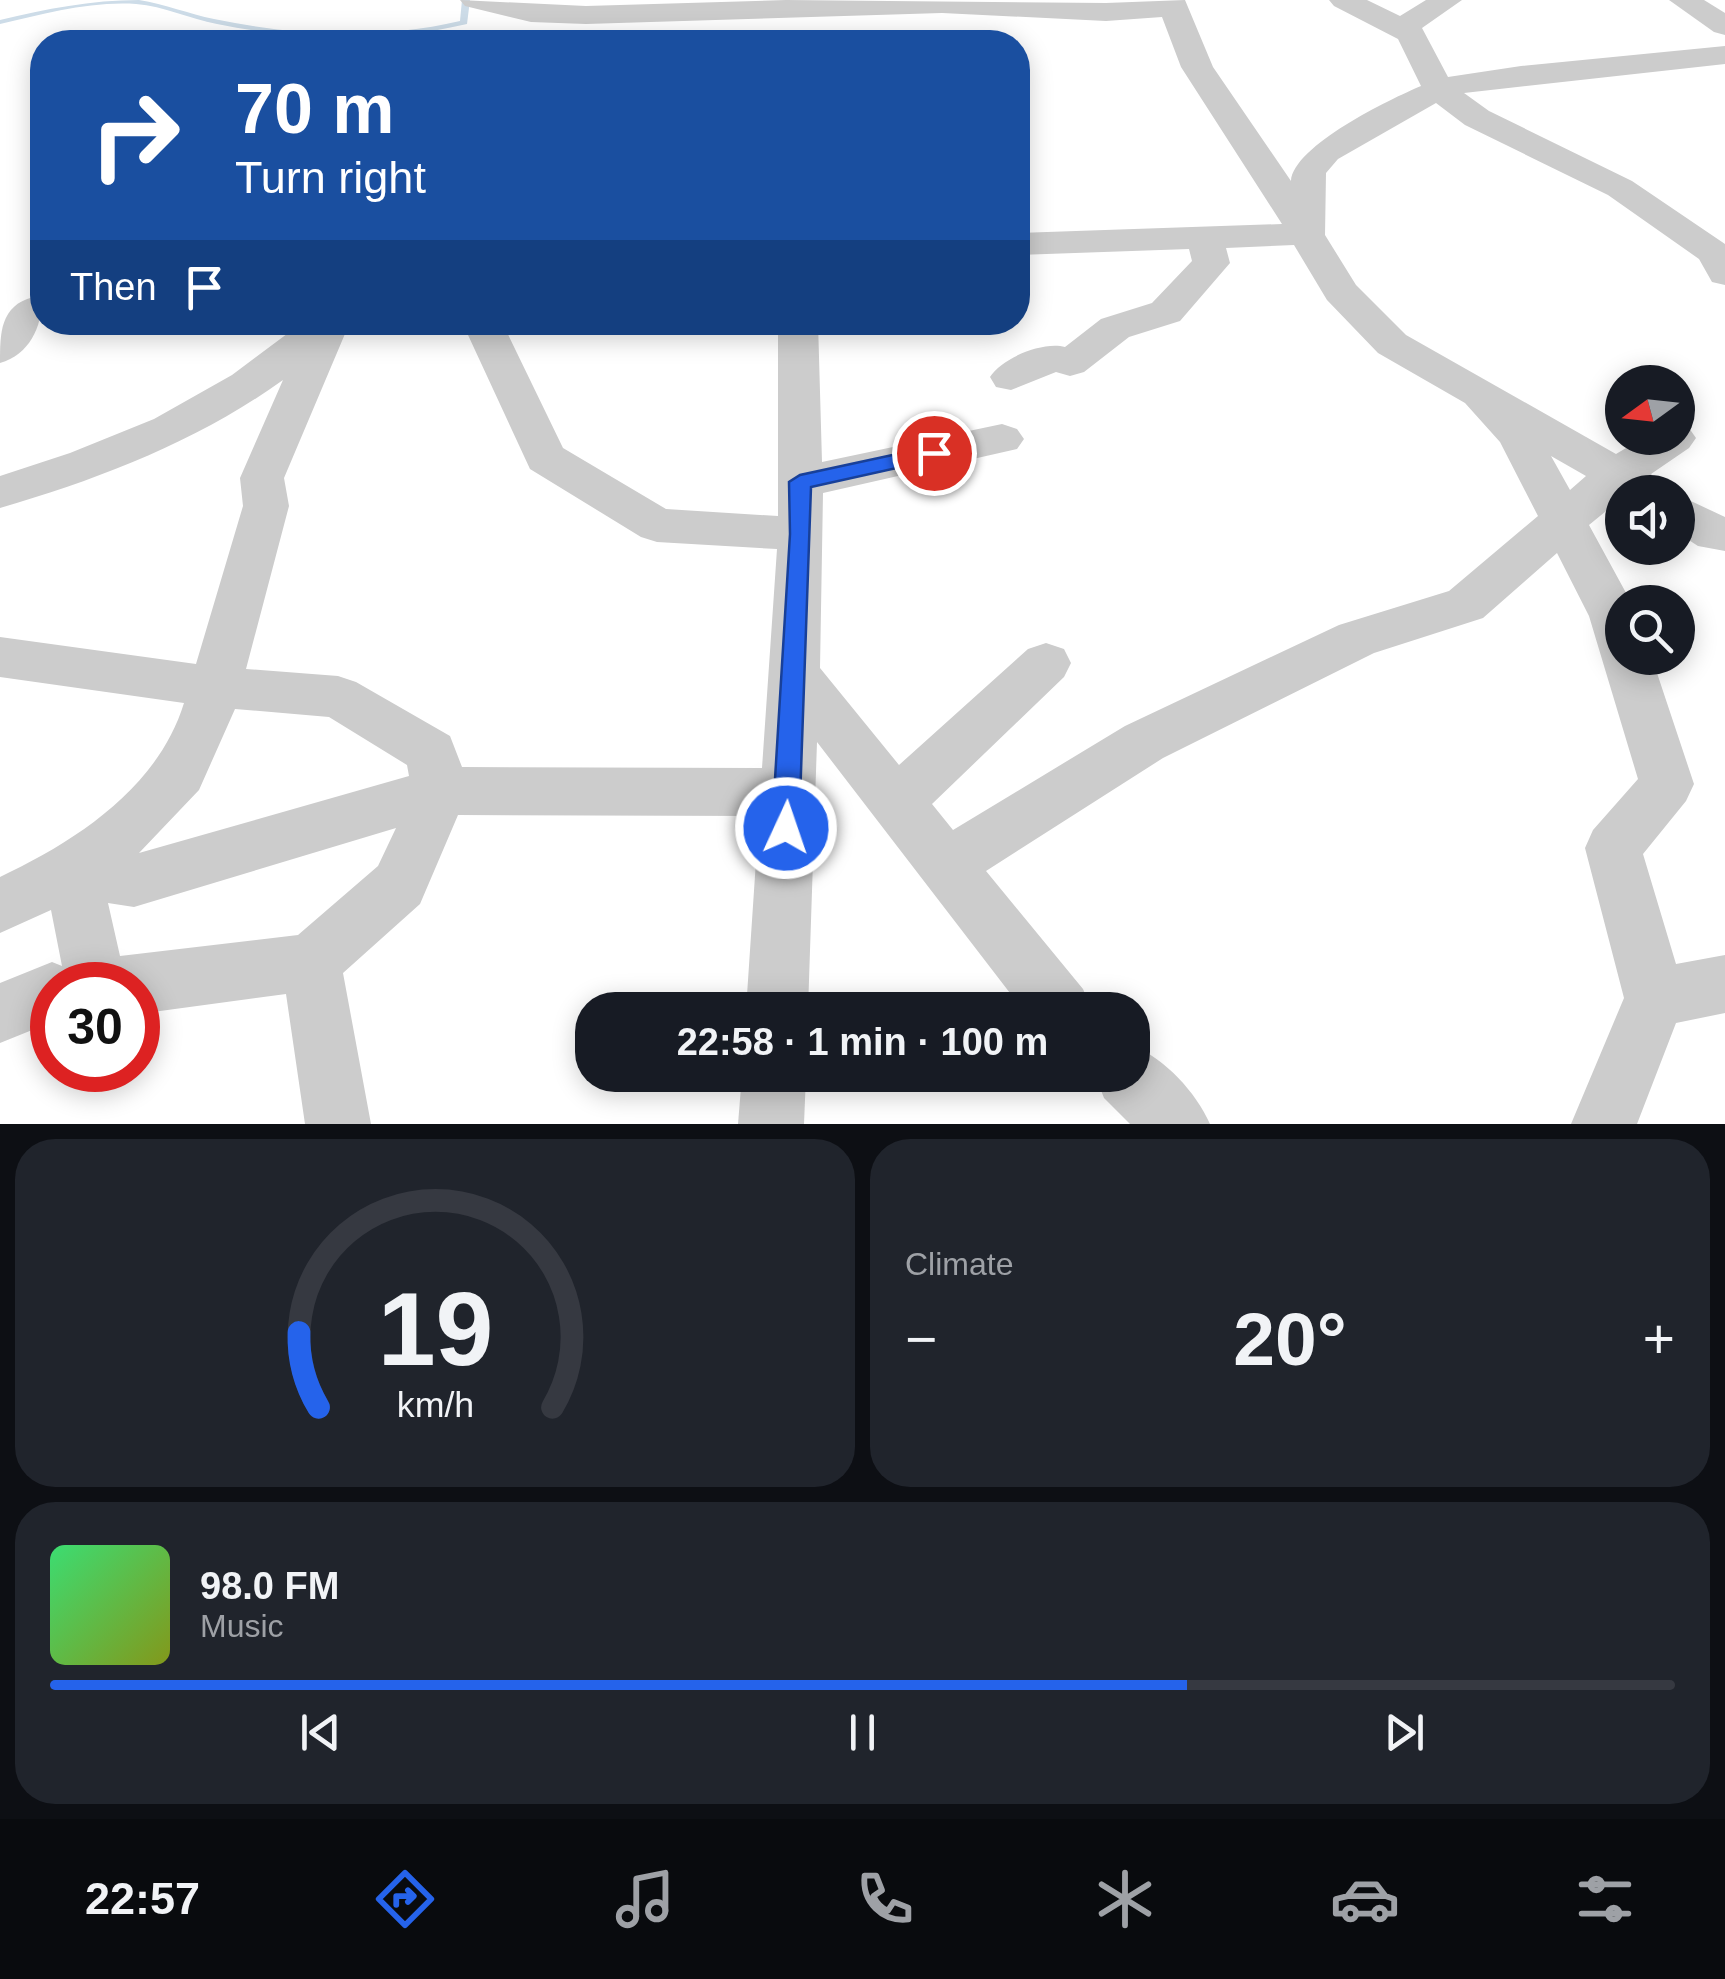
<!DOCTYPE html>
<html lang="en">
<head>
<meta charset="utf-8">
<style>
	:root { --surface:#171b24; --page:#20242c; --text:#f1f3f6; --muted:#9ea1a6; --line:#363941; --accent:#2563eb }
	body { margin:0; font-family:Arial,sans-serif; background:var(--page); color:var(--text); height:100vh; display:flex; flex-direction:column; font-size:38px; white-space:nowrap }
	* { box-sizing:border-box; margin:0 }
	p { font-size:32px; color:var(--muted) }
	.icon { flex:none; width:55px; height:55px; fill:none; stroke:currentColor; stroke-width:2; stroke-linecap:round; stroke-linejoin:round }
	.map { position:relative; height:1124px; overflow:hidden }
	.details { display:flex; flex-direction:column; gap:15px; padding:15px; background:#0d0f14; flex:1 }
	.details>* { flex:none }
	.top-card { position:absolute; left:30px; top:30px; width:1000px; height:305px; border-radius:40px; box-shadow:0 5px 25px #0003; background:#1a4fa0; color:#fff; overflow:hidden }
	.needle { width:65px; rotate:255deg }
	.tools { position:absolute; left:1605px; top:365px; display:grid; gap:20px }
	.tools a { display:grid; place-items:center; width:90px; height:90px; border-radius:50%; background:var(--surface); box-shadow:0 5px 25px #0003; font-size:50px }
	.speed { position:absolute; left:30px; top:962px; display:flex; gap:20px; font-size:50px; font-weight:700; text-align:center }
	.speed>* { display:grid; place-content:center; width:130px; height:130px; border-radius:50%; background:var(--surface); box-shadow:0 5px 25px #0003; line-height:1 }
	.speed .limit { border:15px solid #d22; background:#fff; color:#111 }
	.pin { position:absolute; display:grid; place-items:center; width:85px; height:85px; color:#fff; margin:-42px; border:5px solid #fff; border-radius:50%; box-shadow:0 2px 10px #0007 }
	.me { position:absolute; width:110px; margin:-55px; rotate:3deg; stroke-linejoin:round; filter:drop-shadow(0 0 8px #0008) }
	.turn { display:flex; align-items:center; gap:35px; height:210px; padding:0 40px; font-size:45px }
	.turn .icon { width:130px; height:130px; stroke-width:2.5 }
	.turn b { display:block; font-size:70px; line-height:85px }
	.then { display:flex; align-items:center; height:95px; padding:0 40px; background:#0003; gap:20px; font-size:38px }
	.big { font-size:75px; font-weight:700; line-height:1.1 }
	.details .card { flex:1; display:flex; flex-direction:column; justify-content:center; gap:15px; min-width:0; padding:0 35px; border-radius:40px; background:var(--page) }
	.details .dial { align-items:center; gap:0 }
	.dial svg { height:260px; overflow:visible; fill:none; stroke:var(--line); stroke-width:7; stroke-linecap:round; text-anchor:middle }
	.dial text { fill:var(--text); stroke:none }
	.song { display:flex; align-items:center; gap:30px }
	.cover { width:120px; height:120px; border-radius:15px; background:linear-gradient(135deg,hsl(140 70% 55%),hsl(70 70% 35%)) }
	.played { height:10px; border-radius:5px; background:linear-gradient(90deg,var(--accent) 70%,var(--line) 70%) }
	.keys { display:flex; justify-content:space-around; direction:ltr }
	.heat { display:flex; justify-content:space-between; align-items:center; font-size:55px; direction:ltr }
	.details .tiles { flex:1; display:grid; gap:15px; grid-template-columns:1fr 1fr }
	.card:last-child { grid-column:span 2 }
	.trip { position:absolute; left:575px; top:992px; width:575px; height:100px; border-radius:40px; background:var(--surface); box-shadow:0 5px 25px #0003; font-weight:700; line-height:100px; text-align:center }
	.menu { display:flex; height:160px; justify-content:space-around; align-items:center; background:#090b0e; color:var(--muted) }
	.menu .icon { width:70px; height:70px }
	.menu .active { color:var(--accent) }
	.menu b { font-size:45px; color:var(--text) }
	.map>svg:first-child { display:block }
</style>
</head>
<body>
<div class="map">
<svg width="1725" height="1124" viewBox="0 0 1725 1124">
	<rect width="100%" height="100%" fill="#fff"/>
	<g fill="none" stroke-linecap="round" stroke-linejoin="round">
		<path fill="#cddce8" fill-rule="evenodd" d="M 139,0 C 165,4 189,14 214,19 C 296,36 379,40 460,21 L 462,0 L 470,0 L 467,24 C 381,44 303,41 217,24 C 190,19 164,6 136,4 C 90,1 44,14 0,24 L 0,20 C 46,9 91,0 139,0 Z"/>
		<g fill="#ccc" fill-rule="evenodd">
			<path d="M 460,0 L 586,6 L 786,0 L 1106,3 L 1185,0 L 1213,67 L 1291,181 C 1293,146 1390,99 1421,86 L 1398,39 L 1334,6 L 1329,0 L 1367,0 L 1400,16 L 1426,0 L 1462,0 L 1422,28 L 1448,77 L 1521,66 L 1725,46 L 1725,64 L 1464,93 L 1489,111 L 1632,181 L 1725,244 L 1725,285 L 1712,282 L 1699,259 L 1608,195 L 1465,125 L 1436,103 L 1338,159 L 1326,173 L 1325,235 L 1356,285 L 1406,335 L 1616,454 L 1643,438 L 1678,438 L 1678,424 L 1689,428 L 1696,438 L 1689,448 L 1651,474 L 1663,488 L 1660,492 L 1622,492 L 1622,498 L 1589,525 L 1631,602 L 1622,602 L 1622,658 L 1652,658 L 1694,784 L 1686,801 L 1643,854 L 1676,964 L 1725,955 L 1725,1013 L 1676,1023 L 1637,1124 L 1571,1124 L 1624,998 L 1585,848 L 1593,830 L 1638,779 L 1589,616 L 1557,553 L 1483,618 L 1374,653 L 1163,758 L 986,871 L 1083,989 L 1092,1010 L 1023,1010 L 817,742 L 808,1010 L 746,1010 L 759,816 L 458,815 L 420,904 L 343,973 L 371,1124 L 305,1124 L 286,994 L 138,1014 L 138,985 L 52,985 L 52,1022 L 0,1043 L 0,983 L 52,962 L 62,966 L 51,910 L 0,933 L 0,877 C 76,841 158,788 184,703 L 0,677 L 0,637 L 196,664 L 243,506 L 240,478 L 283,380 C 198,441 100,479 0,508 L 0,476 L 70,453 L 154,419 L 232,375 L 303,322 L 350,322 L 284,478 L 289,506 L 246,669 L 338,676 L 356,682 L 450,736 L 462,767 L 762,768 L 777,549 L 657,542 L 641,537 L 530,469 L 462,322 L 502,322 L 563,448 L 666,509 L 778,516 L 778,322 L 818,322 L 822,462 L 1002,424 L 1017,429 L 1024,439 L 1017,449 L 823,493 L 820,668 L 899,765 L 1028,649 L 1046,643 L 1064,649 L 1071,663 L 1064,677 L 932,804 L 953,830 L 1125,726 L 1339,625 L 1449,591 L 1538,516 L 1500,442 L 1465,403 L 1378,353 L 1327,300 L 1294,245 L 1226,248 L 1230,263 L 1180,321 L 1129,337 L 1084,372 L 1070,376 L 1056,372 L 1011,390 L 996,387 L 990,377 C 1002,358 1043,341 1065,347 L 1101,319 L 1152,303 L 1192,261 L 1189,249 L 1018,255 L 1018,233 L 1282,224 L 1181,67 L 1162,17 L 1106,21 L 942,13 L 586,24 L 531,22 L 465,6 ZM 1551,456 L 1586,476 L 1570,490 ZM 235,709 L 329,717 L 407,765 L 409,776 L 139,853 L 199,790 ZM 396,828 L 378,866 L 298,935 L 120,956 L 108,903 L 134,907 Z"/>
			<polygon points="1669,0 1704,0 1725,13 1725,35 1714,32"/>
			<path d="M 33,297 L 42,299 C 42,327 29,355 0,363 C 0,333 0,306 33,297 Z"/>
			<path d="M 356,322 L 425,322 L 420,331 C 400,336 381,336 361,331 Z"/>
			<polygon points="1678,495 1725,517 1725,551 1698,546 1678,533"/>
			<path d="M 1132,1045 C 1165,1059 1196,1092 1210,1124 L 1130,1124 L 1104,1098 L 1095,1075 L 1132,1075 Z"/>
			<polygon points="742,1075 806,1075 804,1124 738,1124"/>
		</g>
	</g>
	<polygon fill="#2563eb" stroke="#184099" stroke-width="2.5" points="934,446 942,448 945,453 942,458 811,487 799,828 795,836 786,840 776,836 772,828 790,534 789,482 800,475"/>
</svg>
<div class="tools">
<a><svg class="needle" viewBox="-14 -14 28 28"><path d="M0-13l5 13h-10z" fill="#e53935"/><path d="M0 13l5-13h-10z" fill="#9ea1a6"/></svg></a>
<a><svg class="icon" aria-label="sound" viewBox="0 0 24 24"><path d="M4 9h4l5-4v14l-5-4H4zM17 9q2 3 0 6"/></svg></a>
<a><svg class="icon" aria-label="search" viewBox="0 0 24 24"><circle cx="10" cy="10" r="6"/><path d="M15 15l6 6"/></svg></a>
</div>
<div class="speed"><div class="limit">30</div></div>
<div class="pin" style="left:934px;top:453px;background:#d93025"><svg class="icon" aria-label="arrive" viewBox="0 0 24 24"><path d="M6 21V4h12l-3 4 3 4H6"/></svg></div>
<svg class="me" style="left:786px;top:828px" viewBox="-20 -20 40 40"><circle r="17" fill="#2563eb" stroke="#fff" stroke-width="3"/><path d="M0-11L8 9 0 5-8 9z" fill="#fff"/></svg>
<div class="trip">22:58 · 1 min · 100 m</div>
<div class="top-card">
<div class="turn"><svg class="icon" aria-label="right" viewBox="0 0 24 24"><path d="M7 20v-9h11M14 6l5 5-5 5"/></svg><div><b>70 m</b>Turn right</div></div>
<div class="then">Then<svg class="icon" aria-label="arrive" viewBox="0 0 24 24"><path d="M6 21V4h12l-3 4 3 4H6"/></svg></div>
</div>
</div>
<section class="details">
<div class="tiles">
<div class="card dial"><svg viewBox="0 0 100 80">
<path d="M14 69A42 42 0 1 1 86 69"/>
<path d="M14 69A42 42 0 0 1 8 46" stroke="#2563eb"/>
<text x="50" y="56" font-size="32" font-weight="700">19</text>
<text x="50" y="72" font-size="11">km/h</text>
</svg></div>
<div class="card"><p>Climate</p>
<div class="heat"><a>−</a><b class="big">20°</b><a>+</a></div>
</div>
<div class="card">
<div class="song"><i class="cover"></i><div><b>98.0 FM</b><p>Music</p></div></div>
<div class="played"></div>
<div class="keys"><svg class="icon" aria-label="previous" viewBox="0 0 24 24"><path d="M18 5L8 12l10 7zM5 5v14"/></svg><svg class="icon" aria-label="pause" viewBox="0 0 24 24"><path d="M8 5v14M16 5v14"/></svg><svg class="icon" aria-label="next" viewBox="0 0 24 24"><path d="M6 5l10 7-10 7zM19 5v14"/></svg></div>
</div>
</div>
</section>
<nav class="menu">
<b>22:57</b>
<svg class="icon active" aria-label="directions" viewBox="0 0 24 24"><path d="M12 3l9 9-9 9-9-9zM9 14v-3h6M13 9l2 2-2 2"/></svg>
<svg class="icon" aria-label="music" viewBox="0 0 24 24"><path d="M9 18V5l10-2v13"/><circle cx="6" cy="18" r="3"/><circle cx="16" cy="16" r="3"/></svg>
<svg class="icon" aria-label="phone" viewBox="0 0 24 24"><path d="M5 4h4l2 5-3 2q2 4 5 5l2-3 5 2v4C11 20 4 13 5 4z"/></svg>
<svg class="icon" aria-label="climate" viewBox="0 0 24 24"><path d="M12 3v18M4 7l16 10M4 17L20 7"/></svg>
<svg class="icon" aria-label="car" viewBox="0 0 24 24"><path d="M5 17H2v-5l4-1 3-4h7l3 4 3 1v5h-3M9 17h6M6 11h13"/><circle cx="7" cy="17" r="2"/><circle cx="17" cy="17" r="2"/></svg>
<svg class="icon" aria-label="filters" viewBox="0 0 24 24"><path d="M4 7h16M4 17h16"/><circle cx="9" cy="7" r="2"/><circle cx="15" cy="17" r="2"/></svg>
</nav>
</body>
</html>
